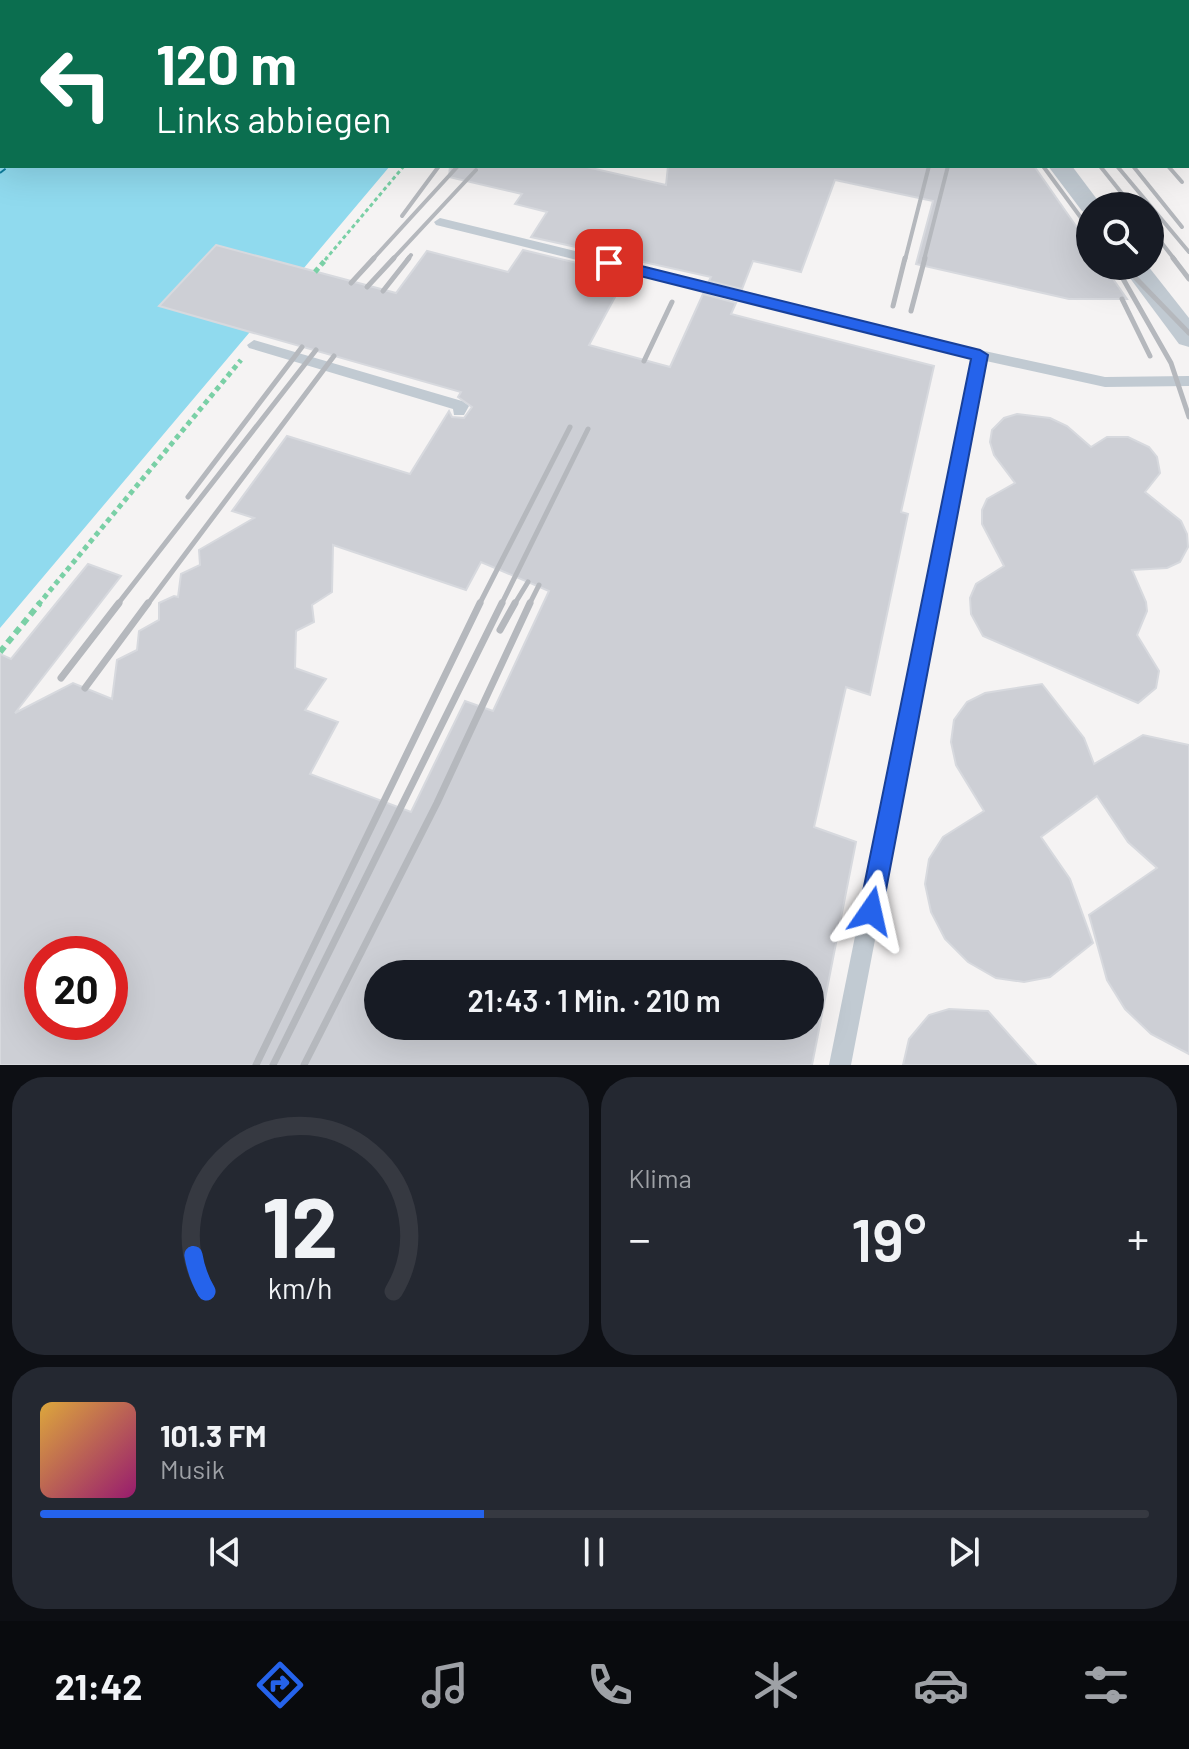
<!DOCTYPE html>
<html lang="de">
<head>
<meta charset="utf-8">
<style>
	:root { --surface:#171b24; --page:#242831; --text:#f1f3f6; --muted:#9ea1a6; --line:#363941; --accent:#2563eb }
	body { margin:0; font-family:Barlow,sans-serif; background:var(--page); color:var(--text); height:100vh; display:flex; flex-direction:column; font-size:30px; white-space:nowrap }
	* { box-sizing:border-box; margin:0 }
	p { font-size:26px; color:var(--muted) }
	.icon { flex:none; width:44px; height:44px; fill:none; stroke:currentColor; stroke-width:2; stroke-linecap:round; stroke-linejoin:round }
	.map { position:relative; height:1065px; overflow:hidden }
	.side { display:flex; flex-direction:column; gap:12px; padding:12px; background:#0d0f14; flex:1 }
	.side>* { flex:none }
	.top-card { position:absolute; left:0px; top:0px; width:1190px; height:168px; box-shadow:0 8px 32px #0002; background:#0b6e4f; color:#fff; overflow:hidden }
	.controls { position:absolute; left:1076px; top:192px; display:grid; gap:16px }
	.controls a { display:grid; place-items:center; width:88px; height:88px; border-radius:50%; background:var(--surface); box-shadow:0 8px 32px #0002; font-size:40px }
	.speed { position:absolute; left:24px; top:936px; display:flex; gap:16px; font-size:40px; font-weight:700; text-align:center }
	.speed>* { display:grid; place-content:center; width:104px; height:104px; border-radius:50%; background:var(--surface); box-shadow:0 8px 32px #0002; line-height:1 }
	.speed .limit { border:12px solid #d22; background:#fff; color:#111 }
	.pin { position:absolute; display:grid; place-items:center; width:68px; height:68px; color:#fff; margin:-34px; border-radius:16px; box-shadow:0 4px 12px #0006 }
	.me { position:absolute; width:88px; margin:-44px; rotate:11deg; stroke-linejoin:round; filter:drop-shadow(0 0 6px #0008) }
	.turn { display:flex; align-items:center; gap:28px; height:168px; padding:0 24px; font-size:36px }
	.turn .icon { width:104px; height:104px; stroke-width:2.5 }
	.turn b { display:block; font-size:56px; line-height:68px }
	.big { font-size:60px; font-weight:600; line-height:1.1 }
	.side .widget { flex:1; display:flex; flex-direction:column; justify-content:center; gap:12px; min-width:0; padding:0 28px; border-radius:32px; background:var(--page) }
	.side .dial { align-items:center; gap:0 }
	.dial svg { height:208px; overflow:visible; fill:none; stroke:var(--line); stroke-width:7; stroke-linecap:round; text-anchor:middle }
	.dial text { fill:var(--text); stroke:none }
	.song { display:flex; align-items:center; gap:24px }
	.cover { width:96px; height:96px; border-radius:12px; background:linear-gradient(135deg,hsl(40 70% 55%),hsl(320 70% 35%)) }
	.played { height:8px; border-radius:4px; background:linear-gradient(90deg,var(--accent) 40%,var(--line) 40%) }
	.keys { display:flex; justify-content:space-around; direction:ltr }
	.heat { display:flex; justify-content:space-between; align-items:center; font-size:44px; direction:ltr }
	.side .tiles { flex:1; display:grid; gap:12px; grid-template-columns:1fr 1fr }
	.widget:last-child { grid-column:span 2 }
	.trip { position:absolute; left:364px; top:960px; width:460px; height:80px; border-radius:40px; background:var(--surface); box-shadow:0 8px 32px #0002; font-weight:600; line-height:80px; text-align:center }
	.dock { display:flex; height:128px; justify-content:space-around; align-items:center; background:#090b0e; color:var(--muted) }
	.dock .icon { width:56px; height:56px }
	.dock .active { color:var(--accent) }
	.dock b { font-size:36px; color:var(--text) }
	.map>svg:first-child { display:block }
</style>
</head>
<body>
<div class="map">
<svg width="1189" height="1065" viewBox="0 0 1189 1065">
	<rect width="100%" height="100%" fill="#f5f3f3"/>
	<polygon fill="#90daee" points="0,0 531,0 2,2 2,166 390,166 0,628"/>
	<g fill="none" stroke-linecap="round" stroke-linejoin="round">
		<g stroke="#0c7c9b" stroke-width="2" stroke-dasharray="7 5" stroke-linecap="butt">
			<polyline points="103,2 106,0"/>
			<polyline points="0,173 9,166"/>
		</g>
	</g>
	<g fill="#cdcfd5" stroke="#d7d9de" stroke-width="2" fill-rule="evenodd">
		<polygon points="450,166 582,166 666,185 668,166 1034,166 1090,246 1090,266 1104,266 1127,299 1069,299 916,264 933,201 835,180 801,272 753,261 742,289 709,281 711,277 531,237 547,212 515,204 522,194 449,177"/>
		<path d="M 216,245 L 396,293 L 427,251 L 508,272 L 523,250 L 627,275 L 589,345 L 670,367 L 703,294 L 736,303 L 731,314 L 934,366 L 901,512 L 908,514 L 870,695 L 846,687 L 814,827 L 856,842 L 812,1065 L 0,1065 L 0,654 L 11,659 L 88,564 L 121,576 L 15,713 L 73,683 L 112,699 L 117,660 L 137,650 L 139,631 L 159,620 L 159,603 L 174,596 L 178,597 L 181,574 L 200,565 L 199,550 L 254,518 L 232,511 L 287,436 L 410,474 L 449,411 L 452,417 L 464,418 L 472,407 L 458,397 L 461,392 L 159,306 ZM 333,545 L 466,590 L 481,562 L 549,591 L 493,711 L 465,701 L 411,812 L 310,774 L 338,722 L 305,710 L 326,679 L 295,668 L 296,631 L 314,622 L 312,605 L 332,592 ZM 42,954 L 110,954 L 110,1022 L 42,1022 ZM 378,974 L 810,974 L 810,1026 L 378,1026 Z"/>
		<polygon points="1017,414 1050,418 1067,426 1091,447 1107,437 1128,437 1149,447 1157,457 1160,473 1145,492 1181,521 1187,534 1188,547 1180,562 1167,568 1132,570 1146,602 1147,611 1137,635 1159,671 1156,688 1138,703 983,636 971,614 970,598 976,584 1004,566 982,524 982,510 987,499 1015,483 994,455 990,442 992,430 1004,418"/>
		<polygon points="1042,684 1084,738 1094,764 1143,735 1189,745 1189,1054 1151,1034 1125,1009 1107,980 1089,915 1157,868 1128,842 1097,796 1041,837 1070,879 1093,943 1050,977 1024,982 996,978 968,962 945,939 931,912 925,884 929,859 943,837 984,811 956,765 951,742 954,720 967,702 985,693"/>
		<polygon points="949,1009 988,1011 1036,1065 903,1065 909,1039 929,1015"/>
	</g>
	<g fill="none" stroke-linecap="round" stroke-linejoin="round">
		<polyline stroke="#7ad0a6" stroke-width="3" stroke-dasharray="4 3" stroke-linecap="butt" points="325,260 404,166"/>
		<g stroke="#7ad0a6" stroke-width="5" stroke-dasharray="5 4" stroke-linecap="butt">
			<polyline points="315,272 327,258"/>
			<polyline points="38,605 241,360"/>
		</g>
		<polyline stroke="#7ad0a6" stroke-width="6" stroke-dasharray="7 5" stroke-linecap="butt" points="0,652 40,603"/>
		<g fill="#c1cad2" fill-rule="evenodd">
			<polygon points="440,218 980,350 1105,377 1189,376 1189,386 1105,387 986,361 851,1065 829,1065 972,358 436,225 434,222"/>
			<polygon points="254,340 462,401 469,406 464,415 454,415 453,409 249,348 247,345"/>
		</g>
		<g fill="#c1cad2" fill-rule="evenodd">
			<polygon points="928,0 947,0 949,2 929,2"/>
			<polygon points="1048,166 1072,166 1102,206 1090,206 1090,213 1082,211"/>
			<polygon points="1121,266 1148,266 1189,318 1189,347 1179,344"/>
		</g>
		<g stroke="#b5b8bd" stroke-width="4">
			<polyline points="1043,166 1090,230"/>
			<polyline points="1100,166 1132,206"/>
			<polyline points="1117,166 1189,252"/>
			<polyline points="1133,166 1182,227"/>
			<polyline points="1168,166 1182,182"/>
			<polyline points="402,216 439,166"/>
			<polyline points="1150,228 1175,260"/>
			<polyline points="372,260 458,166"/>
			<polyline points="392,260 476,170"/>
			<polyline points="407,260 411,255"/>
			<polyline points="905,260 929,166"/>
			<polyline points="924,260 948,166"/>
		</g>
		<g stroke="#b5b8bd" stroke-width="5">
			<polyline points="1173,258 1189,279"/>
			<polyline points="1125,267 1189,333"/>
			<polyline points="1118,270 1171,363 1189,417"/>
			<polyline points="351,283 374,258"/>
			<polyline points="367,287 394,258"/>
			<polyline points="383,291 409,258"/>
			<polyline points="1122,299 1150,356"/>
			<polyline points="893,306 905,258"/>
			<polyline points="911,311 925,258"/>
			<polyline points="644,361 672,302"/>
			<polyline points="188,497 302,347"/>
			<polyline points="117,605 316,350"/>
			<polyline points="147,605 334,356"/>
			<polyline points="479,605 570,427"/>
			<polyline points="501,605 588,429"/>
			<polyline points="514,605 528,582"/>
			<polyline points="529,605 539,585"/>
		</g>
		<g stroke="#b5b8bd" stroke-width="7">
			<polyline points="500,630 515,603"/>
			<polyline points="61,678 119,603"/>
			<polyline points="85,688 148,603"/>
			<polyline points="256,1065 480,603"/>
			<polyline points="273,1065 502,603"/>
			<polyline points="304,1065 437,803 530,603"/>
		</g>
	</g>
	<polygon fill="#2563eb" stroke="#184099" stroke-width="2" points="609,258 980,350 988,355 882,911 879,919 871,923 862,919 859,911 971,359 604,267 602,263"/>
</svg>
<div class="controls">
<a><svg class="icon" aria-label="search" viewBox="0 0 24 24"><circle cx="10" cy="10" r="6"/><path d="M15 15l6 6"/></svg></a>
</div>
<div class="speed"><div class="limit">20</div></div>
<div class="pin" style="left:609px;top:263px;background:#d93025"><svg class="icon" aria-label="arrive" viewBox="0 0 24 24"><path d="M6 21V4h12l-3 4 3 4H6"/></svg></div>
<svg class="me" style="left:871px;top:911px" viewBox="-20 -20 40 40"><path d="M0-17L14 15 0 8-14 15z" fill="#2563eb" stroke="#fff" stroke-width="4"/></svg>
<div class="trip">21:43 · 1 Min. · 210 m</div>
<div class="top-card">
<div class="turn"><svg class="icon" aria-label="left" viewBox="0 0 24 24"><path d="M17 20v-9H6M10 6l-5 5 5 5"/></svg><div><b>120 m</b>Links abbiegen</div></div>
</div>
</div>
<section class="side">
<div class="tiles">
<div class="widget dial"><svg viewBox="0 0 100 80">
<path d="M14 69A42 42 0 1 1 86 69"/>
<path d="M14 69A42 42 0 0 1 9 55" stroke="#2563eb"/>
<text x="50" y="56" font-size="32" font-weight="700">12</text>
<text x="50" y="72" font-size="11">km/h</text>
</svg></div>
<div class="widget"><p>Klima</p>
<div class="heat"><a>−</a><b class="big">19°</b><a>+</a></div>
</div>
<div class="widget">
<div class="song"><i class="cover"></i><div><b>101.3 FM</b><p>Musik</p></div></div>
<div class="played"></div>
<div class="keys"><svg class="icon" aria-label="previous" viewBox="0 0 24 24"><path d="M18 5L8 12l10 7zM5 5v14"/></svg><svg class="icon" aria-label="pause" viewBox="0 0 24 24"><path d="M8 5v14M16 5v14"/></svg><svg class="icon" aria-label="next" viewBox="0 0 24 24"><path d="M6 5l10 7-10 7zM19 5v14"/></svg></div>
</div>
</div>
</section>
<nav class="dock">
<b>21:42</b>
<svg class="icon active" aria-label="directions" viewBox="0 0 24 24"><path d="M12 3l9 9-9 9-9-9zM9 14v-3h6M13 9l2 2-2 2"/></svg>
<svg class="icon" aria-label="music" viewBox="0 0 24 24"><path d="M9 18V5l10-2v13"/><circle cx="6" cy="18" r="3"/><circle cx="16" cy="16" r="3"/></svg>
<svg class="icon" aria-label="phone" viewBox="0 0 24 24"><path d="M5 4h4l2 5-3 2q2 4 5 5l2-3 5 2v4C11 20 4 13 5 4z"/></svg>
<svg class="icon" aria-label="climate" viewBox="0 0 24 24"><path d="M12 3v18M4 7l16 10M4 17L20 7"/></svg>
<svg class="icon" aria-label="car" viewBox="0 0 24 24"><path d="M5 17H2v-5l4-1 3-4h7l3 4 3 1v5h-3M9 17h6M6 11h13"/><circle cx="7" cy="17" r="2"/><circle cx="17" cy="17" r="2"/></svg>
<svg class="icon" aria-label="filters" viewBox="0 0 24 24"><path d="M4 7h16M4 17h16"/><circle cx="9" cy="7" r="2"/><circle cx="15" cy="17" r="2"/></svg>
</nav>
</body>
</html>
